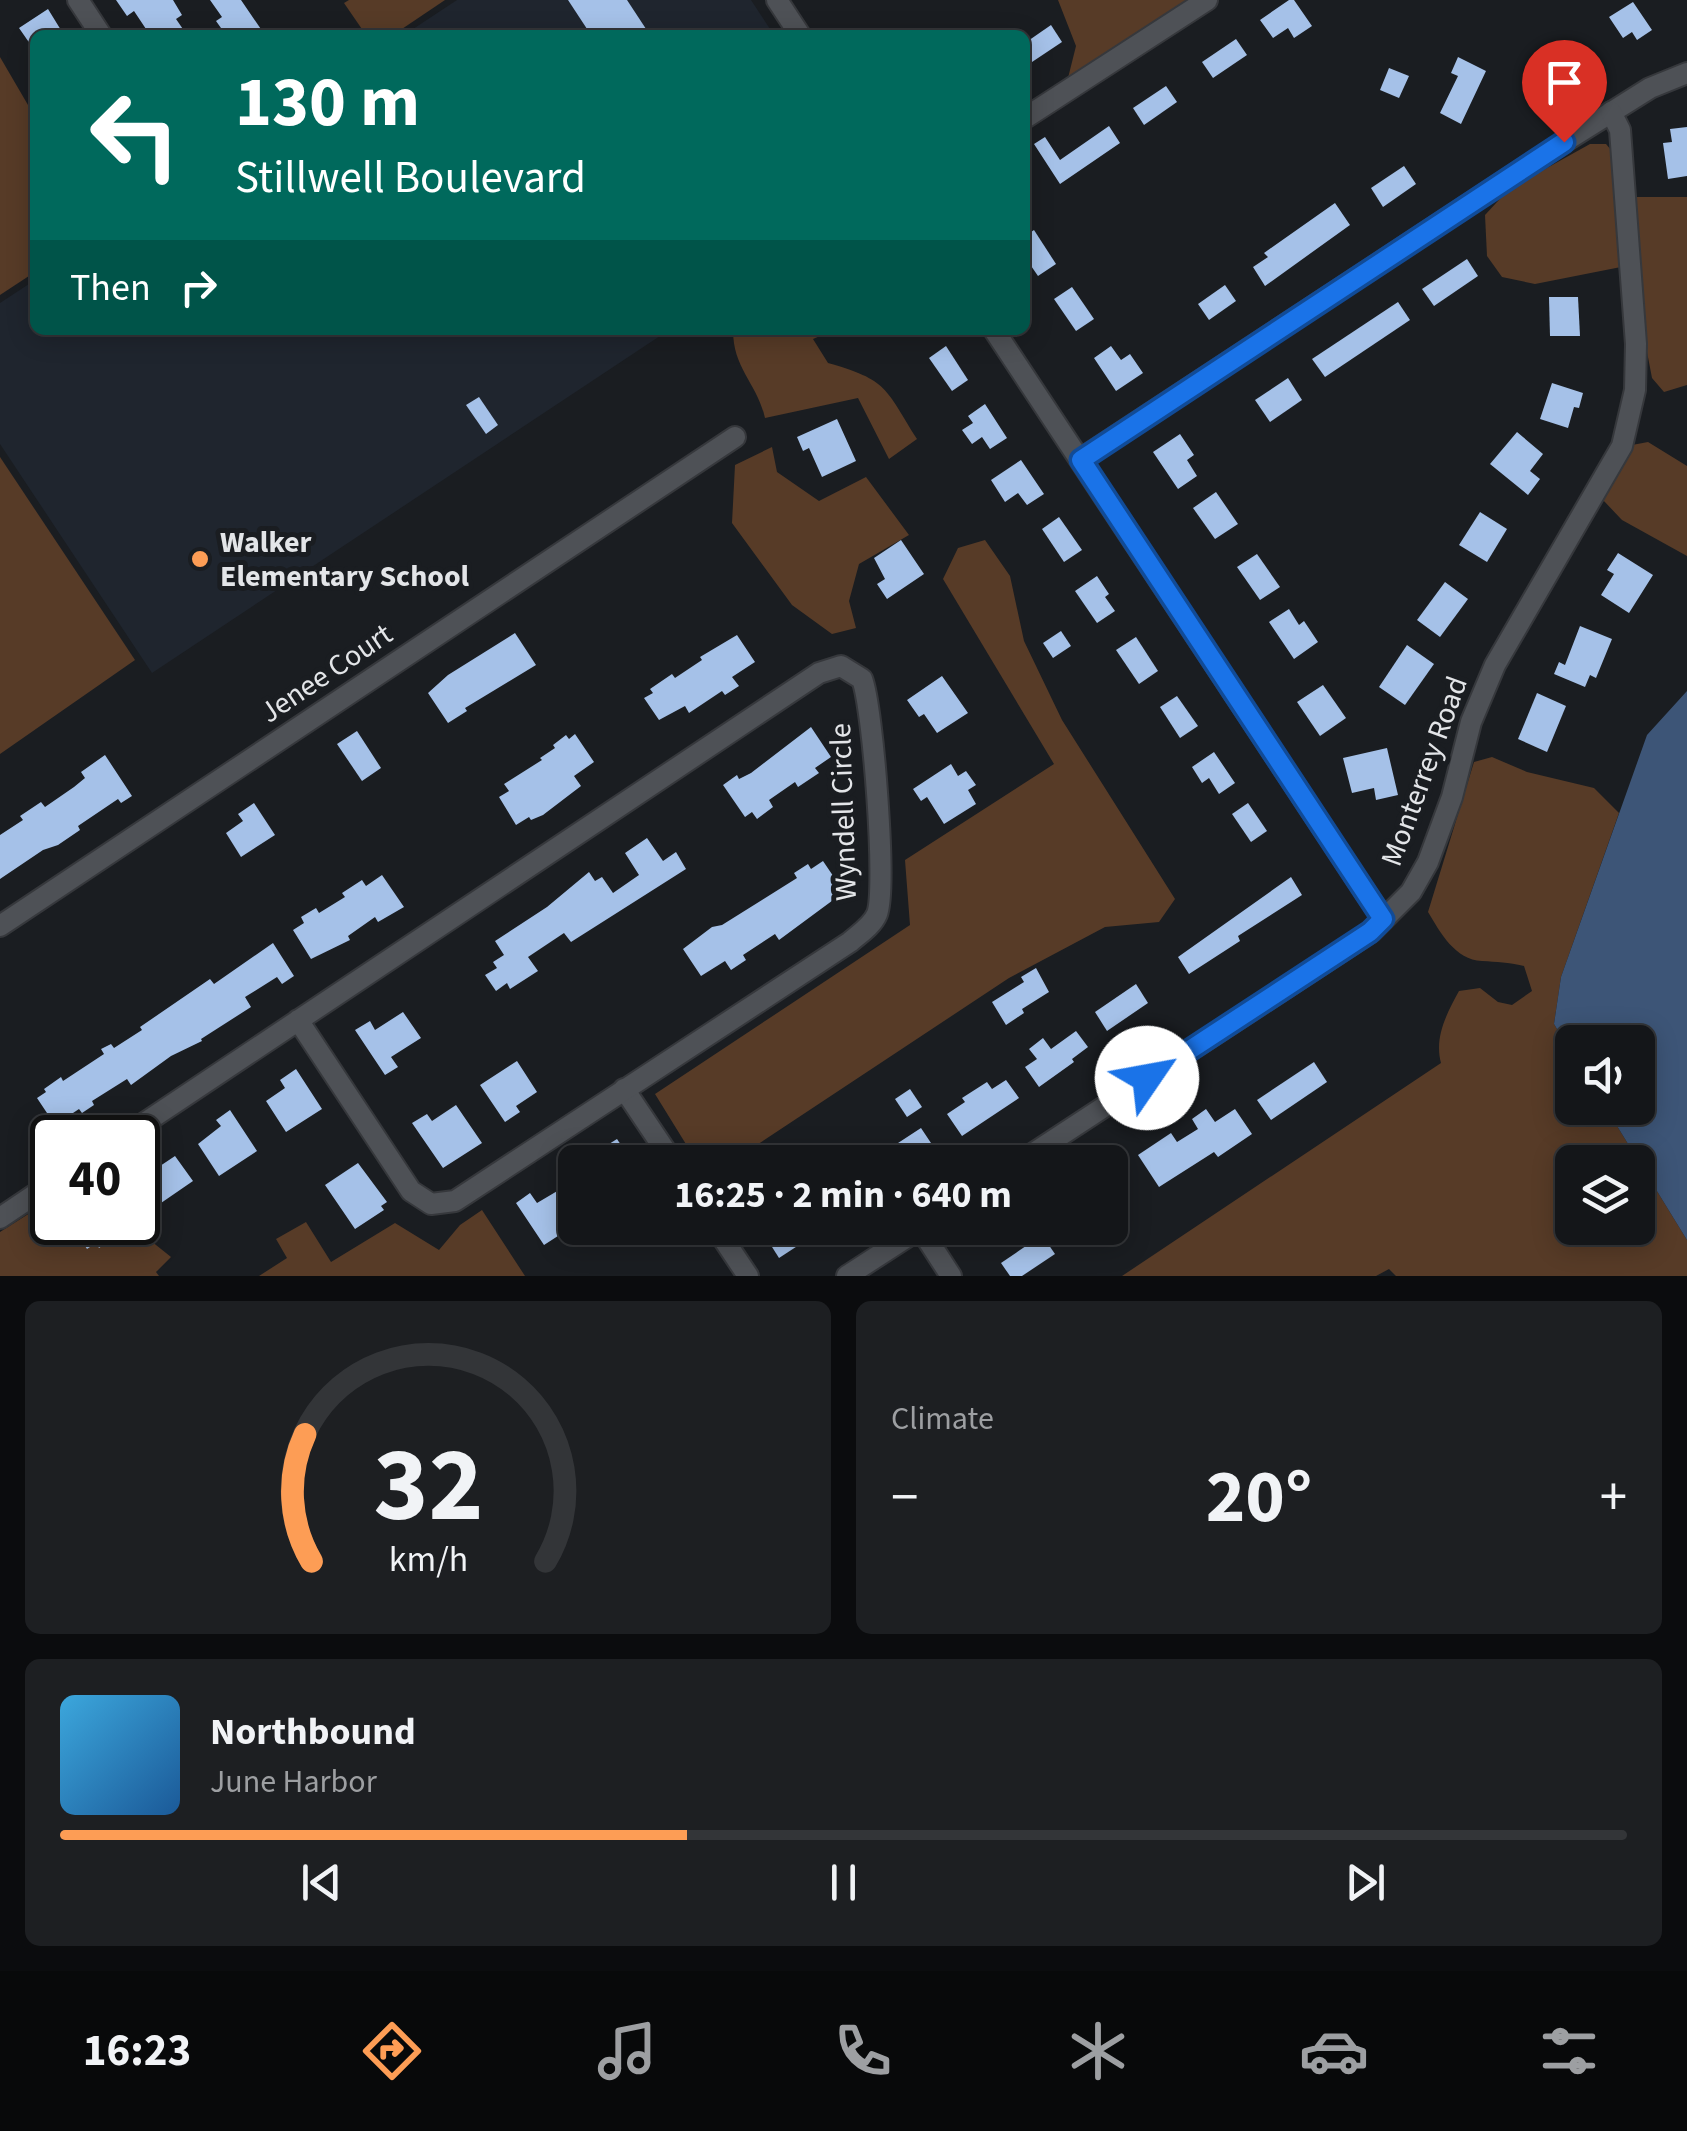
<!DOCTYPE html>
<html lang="en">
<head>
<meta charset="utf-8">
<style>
	:root { --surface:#141619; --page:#1d1f22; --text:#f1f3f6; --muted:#9d9fa2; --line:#333538; --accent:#fd9d55 }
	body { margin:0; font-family:"Source Sans 3",sans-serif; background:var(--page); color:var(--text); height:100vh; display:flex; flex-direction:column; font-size:38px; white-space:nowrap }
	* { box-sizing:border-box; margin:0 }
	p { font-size:32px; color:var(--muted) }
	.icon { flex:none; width:55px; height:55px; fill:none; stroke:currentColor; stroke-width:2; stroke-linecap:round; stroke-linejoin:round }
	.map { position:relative; height:1276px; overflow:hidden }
	.side { display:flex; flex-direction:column; gap:25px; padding:25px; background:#0b0c0e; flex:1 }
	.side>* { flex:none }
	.guide { position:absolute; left:30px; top:30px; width:1000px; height:305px; border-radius:15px; box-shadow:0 5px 25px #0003,0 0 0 2px var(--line); background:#00695c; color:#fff; overflow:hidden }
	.fabs { position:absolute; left:1555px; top:1025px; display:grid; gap:20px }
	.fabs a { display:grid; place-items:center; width:100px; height:100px; border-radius:15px; background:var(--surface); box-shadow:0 5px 25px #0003,0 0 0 2px var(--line); font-size:50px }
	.speed { position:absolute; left:30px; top:1115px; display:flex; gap:20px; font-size:50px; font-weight:700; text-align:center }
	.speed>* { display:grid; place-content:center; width:130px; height:130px; border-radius:50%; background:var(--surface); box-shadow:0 5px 25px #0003,0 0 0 2px var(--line); line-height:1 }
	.speed .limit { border:5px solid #111; border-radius:15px; background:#fff; color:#111 }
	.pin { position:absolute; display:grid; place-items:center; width:85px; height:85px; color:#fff; margin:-102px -42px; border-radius:50% 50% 50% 0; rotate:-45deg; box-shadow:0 0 10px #0007 }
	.pin .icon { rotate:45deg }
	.me { position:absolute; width:110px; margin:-55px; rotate:57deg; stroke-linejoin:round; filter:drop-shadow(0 0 8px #0008) }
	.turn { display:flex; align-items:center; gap:35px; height:210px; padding:0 40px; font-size:45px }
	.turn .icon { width:130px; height:130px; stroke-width:2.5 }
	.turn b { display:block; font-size:70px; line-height:85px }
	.then { display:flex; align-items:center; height:95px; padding:0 40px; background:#0003; gap:20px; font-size:38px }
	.big { font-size:75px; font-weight:700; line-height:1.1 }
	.side .widget { flex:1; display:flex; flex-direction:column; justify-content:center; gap:15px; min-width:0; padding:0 35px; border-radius:15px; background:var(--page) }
	.side .dial { align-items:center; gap:0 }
	.dial svg { height:260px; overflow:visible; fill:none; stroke:var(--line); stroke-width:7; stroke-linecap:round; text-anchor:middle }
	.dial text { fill:var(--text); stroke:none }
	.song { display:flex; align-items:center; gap:30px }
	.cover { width:120px; height:120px; border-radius:15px; background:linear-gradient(135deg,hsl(200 70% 55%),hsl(210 70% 35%)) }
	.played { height:10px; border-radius:5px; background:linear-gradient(90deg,var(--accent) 40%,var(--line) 40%) }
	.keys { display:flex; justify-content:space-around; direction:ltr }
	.heat { display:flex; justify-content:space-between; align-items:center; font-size:55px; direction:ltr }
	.side .tiles { flex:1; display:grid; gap:25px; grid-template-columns:1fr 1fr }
	.widget:last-child { grid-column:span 2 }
	.trip { position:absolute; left:558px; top:1145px; width:570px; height:100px; border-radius:15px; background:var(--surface); box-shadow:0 5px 25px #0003,0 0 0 2px var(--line); font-weight:700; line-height:100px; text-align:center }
	.menu { display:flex; height:160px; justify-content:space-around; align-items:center; background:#08090a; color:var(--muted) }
	.menu .icon { width:70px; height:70px }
	.menu .on { color:var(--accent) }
	.menu b { font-size:45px; color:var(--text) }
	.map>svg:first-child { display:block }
</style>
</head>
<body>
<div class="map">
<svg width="1687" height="1276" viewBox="0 0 1687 1276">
	<rect width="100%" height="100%" fill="#1a1d21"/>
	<g fill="#1f252e">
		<polygon points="457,0 751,0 774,35 404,35"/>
		<polygon points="35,280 35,330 669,330 152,673 0,444 0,303"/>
	</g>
	<g fill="#573b27" fill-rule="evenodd">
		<polygon points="349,0 445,0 393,35 366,35 344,3"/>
		<polygon points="1058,0 1193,0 1067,82 1076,46"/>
		<polygon points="0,57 35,117 35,272 0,295"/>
		<polygon points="1590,144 1606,144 1612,151 1621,267 1535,284 1502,277 1487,256 1485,215 1509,189"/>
		<polygon points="1632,190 1635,197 1687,197 1687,385 1664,392 1652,378 1643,331"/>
		<path d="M 733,330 L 834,330 L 813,339 L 828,363 C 888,380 885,388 917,439 L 889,459 L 858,398 L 765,418 C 757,383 733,369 733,330 Z"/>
		<polygon points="1648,442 1687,466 1687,556 1622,520 1603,500 1632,445"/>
		<polygon points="772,447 777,472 819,501 866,477 909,535 859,564 849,601 856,628 832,634 792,605 732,523 735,465"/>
		<polygon points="0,457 135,660 0,754"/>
		<polygon points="985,540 1010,576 1024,641 1062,720 1175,899 1159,922 1105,927 1009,978 731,1162 697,1162 655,1094 910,925 905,860 1054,764 943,579 958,548"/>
		<path d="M 1492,757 L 1527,772 L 1594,788 L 1619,813 L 1561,977 L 1554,1024 L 1572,1054 L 1572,1108 L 1606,1108 L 1687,1240 L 1687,1276 L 1396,1276 L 1389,1269 L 1376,1276 L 1122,1276 L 1441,1063 C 1434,1037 1447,1013 1459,991 L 1480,988 L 1498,1002 L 1512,1005 L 1532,991 L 1524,966 C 1508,962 1497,962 1482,961 C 1455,960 1440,932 1428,912 L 1474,762 ZM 1572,1162 L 1638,1162 L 1638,1228 L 1572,1228 Z"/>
		<polygon points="52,1199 52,1222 138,1221 151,1241 171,1257 156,1272 159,1276 0,1276 0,1232"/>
		<polygon points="482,1210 525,1276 259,1276 287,1258 276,1239 306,1222 331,1262 395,1223 439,1250 460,1225"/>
	</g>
	<polygon fill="#3d5577" points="1687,691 1687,1240 1606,1108 1638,1108 1638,1042 1572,1042 1572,1054 1554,1024 1561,977 1647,735"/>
	<g fill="#a5c1e8">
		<polygon points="116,0 173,0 182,15 176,19 187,35 150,35 134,11 127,16"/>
		<polygon points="210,0 241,0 265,35 226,35 216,21 222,17"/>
		<polygon points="568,0 627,0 650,35 591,35"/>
		<polygon points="1289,0 1294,0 1312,26 1294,38 1288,28 1273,38 1260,20"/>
		<polygon points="1633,2 1652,30 1637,40 1632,32 1623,38 1609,17"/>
		<polygon points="48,9 64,35 35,35 35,51 19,28"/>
		<polygon points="1051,25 1062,42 1029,64 1025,58 1025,43"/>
		<polygon points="1236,39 1247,55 1213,78 1202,62"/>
		<polygon points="1571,44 1594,63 1575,86 1552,66"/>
		<polygon points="1458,57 1486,71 1461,124 1440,113 1458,76 1451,73"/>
		<polygon points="1389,68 1409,76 1399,98 1380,90"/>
		<polygon points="1166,86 1177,102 1144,125 1133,108"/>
		<polygon points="1109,126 1120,143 1060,184 1034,144 1045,137 1060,160"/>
		<polygon points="1687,127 1687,176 1668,179 1663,143 1672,142 1670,129"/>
		<polygon points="1404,166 1416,184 1383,207 1371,188"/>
		<polygon points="1335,203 1350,225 1265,286 1253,267 1268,257 1264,253"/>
		<polygon points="1034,230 1056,264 1038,276 1025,257 1025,236"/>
		<polygon points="1467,259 1478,276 1434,306 1422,289"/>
		<polygon points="1225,285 1236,301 1209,320 1198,304"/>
		<polygon points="1072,287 1094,319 1076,331 1054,299"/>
		<polygon points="1549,297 1578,297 1580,336 1550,336"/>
		<polygon points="1398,302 1410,320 1325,377 1312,359"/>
		<polygon points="946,346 968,380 952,391 929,358"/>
		<polygon points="1111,346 1121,360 1130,354 1143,373 1116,391 1094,358"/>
		<polygon points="1288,378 1302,400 1270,422 1255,400"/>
		<polygon points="1552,383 1583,393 1579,408 1574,407 1568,428 1540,419"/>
		<polygon points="479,397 498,425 486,434 466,405"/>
		<polygon points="985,404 1007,438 990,449 982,437 972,444 962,430 973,423 968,416"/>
		<polygon points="837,419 856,461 822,477 809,448 803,451 797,437"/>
		<polygon points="1517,432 1543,454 1530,471 1540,479 1528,495 1490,464"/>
		<polygon points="1180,434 1194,455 1187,460 1197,476 1178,489 1153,452"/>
		<polygon points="1021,460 1044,494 1027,505 1018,493 1005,502 991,480"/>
		<polygon points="1216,492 1238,524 1215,539 1193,508"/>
		<polygon points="1480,512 1507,529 1487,562 1459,545"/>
		<polygon points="1059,517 1082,550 1064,562 1042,529"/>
		<polygon points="901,540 924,574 887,599 877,584 885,579 874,558"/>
		<polygon points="1618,553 1653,575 1629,613 1601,595 1614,574 1607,570"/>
		<polygon points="1257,554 1280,587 1260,600 1237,567"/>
		<polygon points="1097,576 1109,594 1105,597 1115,611 1097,623 1075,591"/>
		<polygon points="1445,582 1468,599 1440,637 1417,620"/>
		<polygon points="1289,609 1299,625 1304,621 1318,642 1294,659 1269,622"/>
		<polygon points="1580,626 1612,639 1596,678 1590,675 1585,687 1554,674 1559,662 1565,665"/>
		<polygon points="1061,631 1071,646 1053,658 1043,643"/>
		<polygon points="515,633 536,665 465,708 467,711 448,723 428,693 448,675"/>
		<polygon points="737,635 755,662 732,677 739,686 725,695 722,691 689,713 685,706 659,720 644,698 653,693 650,689 672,674 675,678 702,660 700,657"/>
		<polygon points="1136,637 1158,671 1139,684 1116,650"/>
		<polygon points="1407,645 1434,664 1405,705 1379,687"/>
		<polygon points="942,676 968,713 937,733 924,714 919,717 907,700"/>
		<polygon points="1323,685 1346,718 1320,736 1297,702"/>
		<polygon points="1537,693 1566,706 1547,752 1518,739"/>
		<polygon points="1177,696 1198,726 1180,738 1160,707"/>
		<polygon points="811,727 831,757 815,768 819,773 798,787 795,782 769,800 773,807 757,819 752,812 745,817 723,785 737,775 739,779 751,773"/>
		<polygon points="357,731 381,768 362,781 337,744"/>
		<polygon points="575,734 594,762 574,776 581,786 543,815 531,820 529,817 516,825 499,797 509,791 504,784 542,760 540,758 555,748 553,745 566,735 569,739"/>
		<polygon points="1387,748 1398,795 1376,800 1374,788 1352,793 1343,758"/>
		<polygon points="1214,752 1235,783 1219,794 1209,778 1202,783 1192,767"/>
		<polygon points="105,755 132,796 121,803 118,799 78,826 80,830 58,845 43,850 0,879 0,835 23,820 20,816 41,802 45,807 74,787 85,778 81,772"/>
		<polygon points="951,764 958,776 966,771 976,785 968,790 976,804 944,824 927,797 921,801 913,789"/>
		<polygon points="254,803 275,835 241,857 226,833 243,821 238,814"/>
		<polygon points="1248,803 1267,831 1251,842 1232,814"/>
		<polygon points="647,838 663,861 676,852 686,869 571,942 564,933 528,957 538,971 510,989 507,983 496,991 485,975 497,968 493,962 504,955 495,941 547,907 589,872 595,881 602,877 613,893 639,875 625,853"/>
		<polygon points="823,861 844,892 779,940 775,934 743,955 746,960 731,970 725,961 701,976 683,949 712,927 722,925 797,878 794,873 808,864 811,869"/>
		<polygon points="382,875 404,907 378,922 375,917 348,936 350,940 311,959 293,930 304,923 301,917 316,908 319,913 345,897 342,893 362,880 366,886"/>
		<polygon points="1291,877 1302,895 1238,936 1240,941 1189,974 1178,957"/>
		<polygon points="273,943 294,976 282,984 277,977 245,997 251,1007 201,1039 202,1041 171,1056 131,1085 127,1079 92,1101 94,1105 82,1113 79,1109 55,1125 37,1098 46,1092 44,1089 61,1077 63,1081 104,1054 101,1049 111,1044 114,1048 142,1030 140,1027 210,979 214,984"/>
		<polygon points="1036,968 1049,992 1022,1009 1024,1013 1006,1025 992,1002 1024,982 1021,977"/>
		<polygon points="1136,984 1148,1003 1107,1031 1095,1012"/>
		<polygon points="403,1012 421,1038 391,1057 398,1067 385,1075 355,1030 370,1021 375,1030"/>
		<polygon points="1076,1031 1088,1047 1072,1059 1074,1062 1039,1087 1025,1067 1037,1059 1029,1049 1043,1038 1051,1049"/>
		<polygon points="517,1061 537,1092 516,1106 520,1112 505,1122 480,1085"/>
		<polygon points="1314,1062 1327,1082 1271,1120 1257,1100"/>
		<polygon points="296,1069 322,1109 286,1132 266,1101 285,1088 280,1080"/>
		<polygon points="1006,1080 1019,1098 962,1136 947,1114 965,1102 962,1098 987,1082 992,1089"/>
		<polygon points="910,1089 922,1107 907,1117 895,1099"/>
		<polygon points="456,1105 482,1143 443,1168 412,1123 427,1114 432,1121"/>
		<polygon points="1206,1109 1215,1122 1235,1109 1252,1134 1218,1157 1214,1152 1159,1187 1138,1155 1171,1133 1177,1142 1198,1129 1192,1119"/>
		<polygon points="230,1110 257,1151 219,1176 198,1144 221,1126 216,1120"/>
		<polygon points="921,1128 937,1152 921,1162 878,1162 901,1147 898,1143"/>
		<polygon points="617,1139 625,1151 632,1162 610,1162 601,1149"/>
		<polygon points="175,1156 193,1181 161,1203 139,1170 152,1161 157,1168"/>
		<polygon points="358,1163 387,1202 381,1206 384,1210 355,1229 325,1185"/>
		<polygon points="1110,1175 1130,1204 1110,1217"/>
		<polygon points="559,1190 575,1214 575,1225 544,1245 516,1203 530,1193 537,1203"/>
		<polygon points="69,1222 126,1222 108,1235 111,1240 99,1248 96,1243 87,1249"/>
		<polygon points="785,1228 825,1228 779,1258 767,1239"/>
		<polygon points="1042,1235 1055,1254 1022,1276 1010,1276 1001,1263"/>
	</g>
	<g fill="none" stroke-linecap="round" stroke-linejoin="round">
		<defs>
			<g id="minor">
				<polyline points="78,0 101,35"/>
				<polyline points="777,0 800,35"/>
				<polyline points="1025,118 1207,0"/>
				<polyline points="994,330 1383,919"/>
				<polyline points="1081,459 1564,142 1650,88 1687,73"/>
				<polyline points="0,926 735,437"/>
				<polyline points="624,1089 673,1162"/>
				<path d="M 122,1138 L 819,673 L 841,666 L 862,679 C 873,707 887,889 877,914 C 872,926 859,934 850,942 L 455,1201 L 431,1204 L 411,1191 L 298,1020"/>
				<polyline points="1020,1162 1371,932 1411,892 1428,862 1452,797 1471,722 1495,665 1622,446 1635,390 1636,344 1620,130 1611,112"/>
				<polyline points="0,1218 52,1183"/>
				<polyline points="716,1228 748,1276"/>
				<polyline points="920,1228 951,1276"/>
				<polyline points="847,1276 921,1228"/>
			</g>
		</defs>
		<use href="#minor" stroke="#36383c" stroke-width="24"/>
		<use href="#minor" stroke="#4e5156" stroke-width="20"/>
	</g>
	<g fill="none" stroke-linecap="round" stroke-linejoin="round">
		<defs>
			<polyline id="route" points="1147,1078 1370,932 1383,919 1081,460 1564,142"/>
		</defs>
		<use href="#route" stroke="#114b97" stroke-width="25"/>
		<use href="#route" stroke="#1a73e8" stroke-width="18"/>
	</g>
	<circle fill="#fd9d55" stroke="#1a1d21" stroke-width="4" cx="200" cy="559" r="10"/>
	<g text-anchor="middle" stroke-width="10" stroke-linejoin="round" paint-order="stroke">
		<g font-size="30" font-weight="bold" fill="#e3e5e8" stroke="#1a1d21" text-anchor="start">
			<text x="220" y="552">Walker<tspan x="220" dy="34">Elementary School</tspan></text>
		</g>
		<g font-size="30" fill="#e3e5e8" stroke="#1a1d21">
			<text transform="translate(326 673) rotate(-34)" y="10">Jenee Court</text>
			<text transform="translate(1424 771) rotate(-70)" y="10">Monterrey Road</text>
			<text transform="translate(843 812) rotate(-92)" y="10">Wyndell Circle</text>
		</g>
	</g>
</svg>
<div class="fabs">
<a><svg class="icon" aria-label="sound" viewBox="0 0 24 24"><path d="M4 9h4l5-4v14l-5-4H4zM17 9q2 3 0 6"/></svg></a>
<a><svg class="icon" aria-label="layers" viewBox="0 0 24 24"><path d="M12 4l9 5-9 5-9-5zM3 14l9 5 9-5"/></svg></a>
</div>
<div class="speed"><div class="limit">40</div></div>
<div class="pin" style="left:1564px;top:142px;background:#d93025"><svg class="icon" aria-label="arrive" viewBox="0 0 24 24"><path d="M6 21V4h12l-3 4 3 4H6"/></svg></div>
<svg class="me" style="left:1147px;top:1078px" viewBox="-20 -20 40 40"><circle r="19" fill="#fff"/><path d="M0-13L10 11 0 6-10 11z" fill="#1a73e8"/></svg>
<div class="trip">16:25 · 2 min · 640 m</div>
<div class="guide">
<div class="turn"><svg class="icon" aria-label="left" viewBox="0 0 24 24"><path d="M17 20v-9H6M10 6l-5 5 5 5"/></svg><div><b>130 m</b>Stillwell Boulevard</div></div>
<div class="then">Then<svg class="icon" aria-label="right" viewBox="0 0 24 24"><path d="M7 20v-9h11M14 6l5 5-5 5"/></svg></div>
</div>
</div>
<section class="side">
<div class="tiles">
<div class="widget dial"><svg viewBox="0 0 100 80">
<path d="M14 69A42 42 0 1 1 86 69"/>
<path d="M14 69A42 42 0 0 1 12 30" stroke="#fd9d55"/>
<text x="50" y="56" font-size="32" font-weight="700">32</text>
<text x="50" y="72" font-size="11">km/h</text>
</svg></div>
<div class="widget"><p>Climate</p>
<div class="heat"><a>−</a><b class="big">20°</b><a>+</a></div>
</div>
<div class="widget">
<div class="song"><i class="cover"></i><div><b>Northbound</b><p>June Harbor</p></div></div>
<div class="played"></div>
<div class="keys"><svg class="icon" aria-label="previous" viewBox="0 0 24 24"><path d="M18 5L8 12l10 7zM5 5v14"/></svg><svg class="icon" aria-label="pause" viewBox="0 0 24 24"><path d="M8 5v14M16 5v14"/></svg><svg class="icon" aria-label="next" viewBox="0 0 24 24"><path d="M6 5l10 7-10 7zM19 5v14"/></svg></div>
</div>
</div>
</section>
<nav class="menu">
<b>16:23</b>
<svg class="icon on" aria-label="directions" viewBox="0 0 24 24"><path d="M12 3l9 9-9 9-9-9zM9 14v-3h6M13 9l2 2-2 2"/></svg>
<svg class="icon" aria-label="music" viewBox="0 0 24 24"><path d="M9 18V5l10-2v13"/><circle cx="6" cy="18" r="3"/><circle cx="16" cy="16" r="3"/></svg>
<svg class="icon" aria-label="phone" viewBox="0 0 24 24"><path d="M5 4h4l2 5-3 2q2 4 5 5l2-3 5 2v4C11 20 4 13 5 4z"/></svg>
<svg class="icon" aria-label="climate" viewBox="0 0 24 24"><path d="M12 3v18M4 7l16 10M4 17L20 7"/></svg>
<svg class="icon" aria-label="car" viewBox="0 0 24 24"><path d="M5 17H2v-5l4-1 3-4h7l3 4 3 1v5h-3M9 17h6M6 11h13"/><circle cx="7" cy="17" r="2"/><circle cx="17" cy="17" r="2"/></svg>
<svg class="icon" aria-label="filters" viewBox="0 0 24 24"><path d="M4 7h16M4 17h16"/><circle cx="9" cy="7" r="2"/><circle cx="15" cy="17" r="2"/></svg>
</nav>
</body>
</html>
